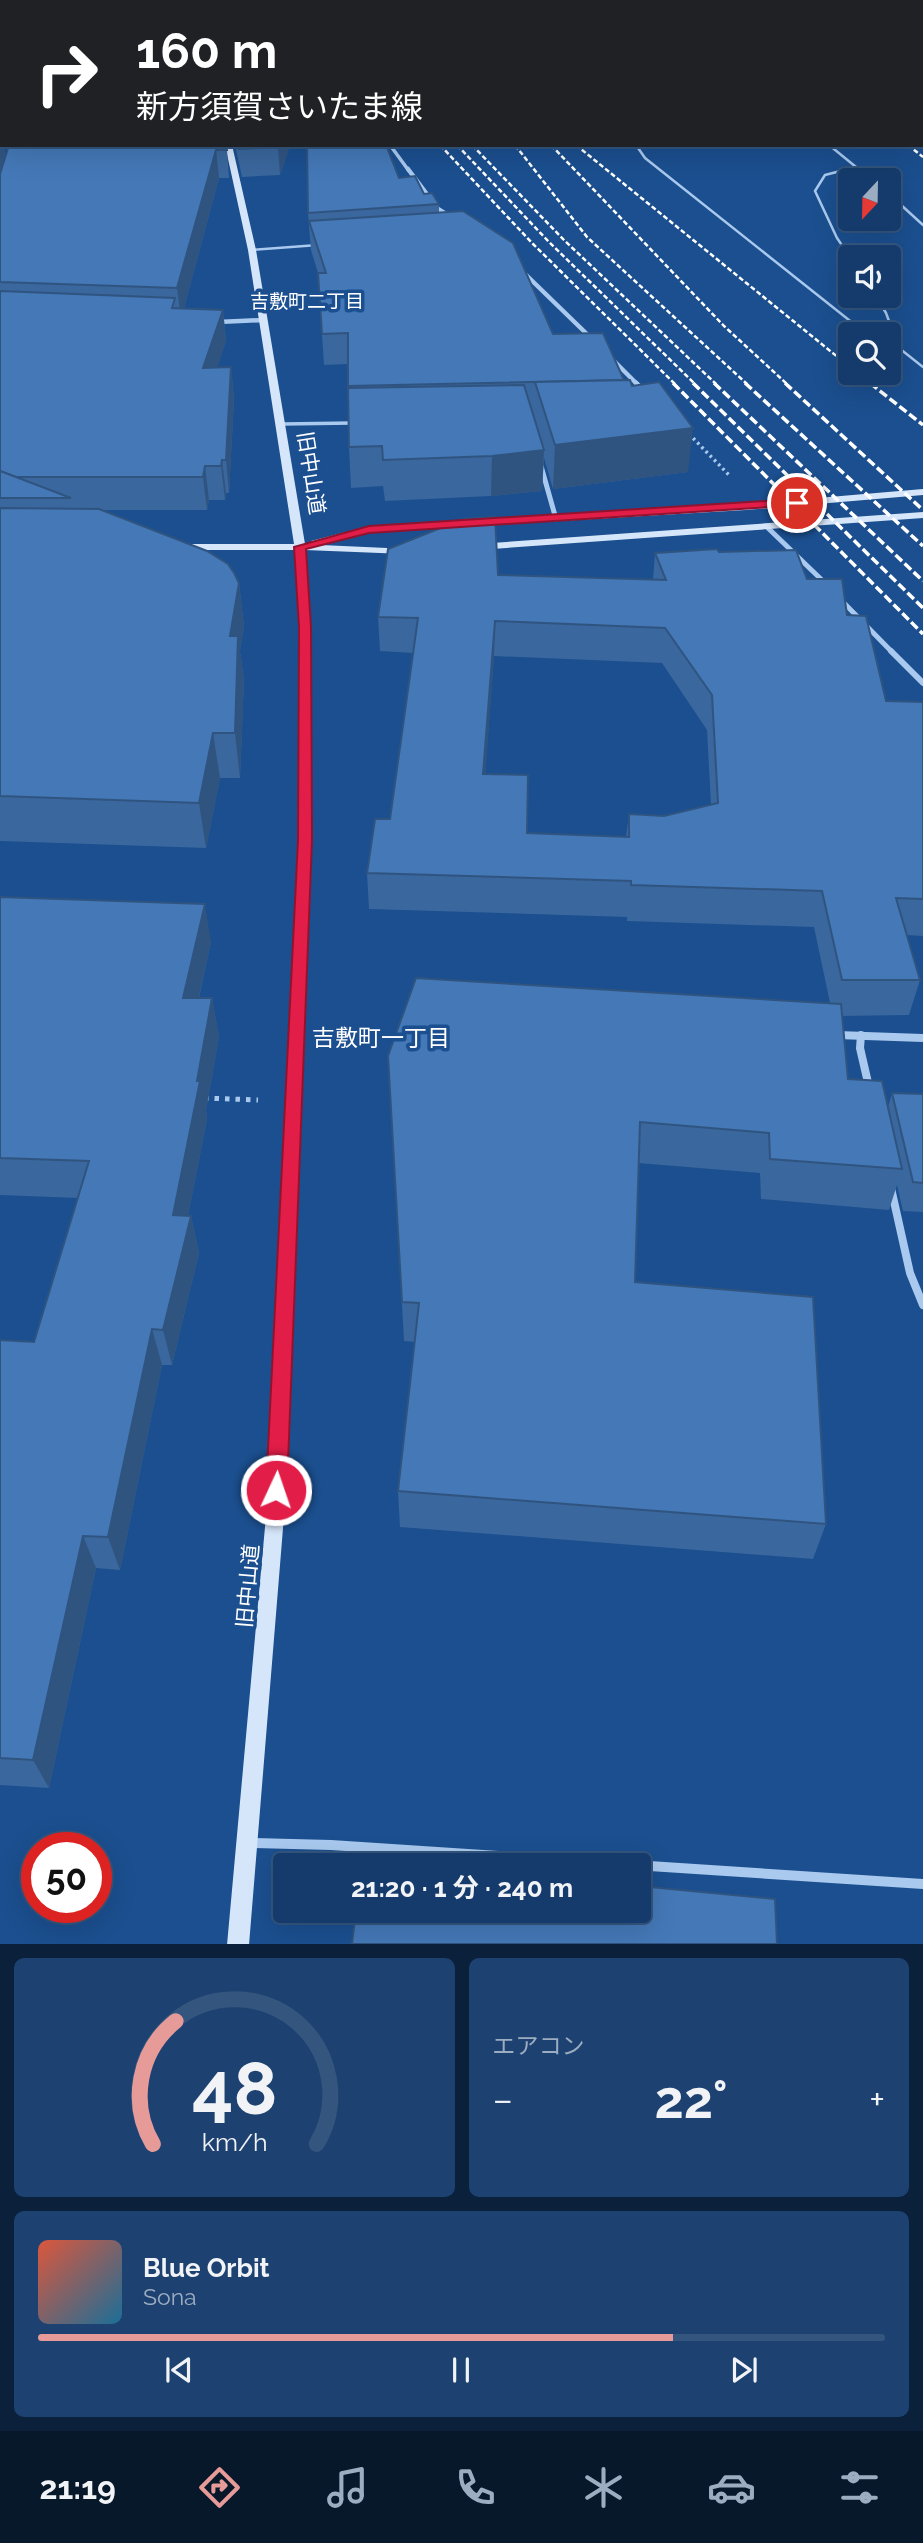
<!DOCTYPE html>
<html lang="ja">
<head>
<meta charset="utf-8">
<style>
	:root { --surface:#143b6b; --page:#1d4271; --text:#f1f3f6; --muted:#9dadc1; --line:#33557e; --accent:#e69b98 }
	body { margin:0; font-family:Raleway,"Noto Sans JP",sans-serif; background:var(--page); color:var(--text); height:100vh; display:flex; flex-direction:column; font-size:26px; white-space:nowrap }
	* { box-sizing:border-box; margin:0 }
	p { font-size:23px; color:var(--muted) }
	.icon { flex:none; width:38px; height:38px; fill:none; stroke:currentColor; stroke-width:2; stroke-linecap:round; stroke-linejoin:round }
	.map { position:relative; height:1944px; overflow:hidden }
	.details { display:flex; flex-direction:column; gap:14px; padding:14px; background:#0b203b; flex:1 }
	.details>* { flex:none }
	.banner { position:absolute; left:0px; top:0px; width:924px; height:147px; box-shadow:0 7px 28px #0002,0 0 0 2px var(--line); background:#202124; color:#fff; overflow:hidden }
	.needle { width:46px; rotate:202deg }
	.controls { position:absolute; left:838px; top:168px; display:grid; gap:14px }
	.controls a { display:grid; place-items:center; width:63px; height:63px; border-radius:7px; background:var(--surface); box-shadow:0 7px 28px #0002,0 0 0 2px var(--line); font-size:35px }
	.speed { position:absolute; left:21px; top:1832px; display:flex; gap:14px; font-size:35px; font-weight:700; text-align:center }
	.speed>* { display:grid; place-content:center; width:91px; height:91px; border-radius:50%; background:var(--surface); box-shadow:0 7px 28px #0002,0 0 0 2px var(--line); line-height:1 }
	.speed .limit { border:10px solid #d22; background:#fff; color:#111 }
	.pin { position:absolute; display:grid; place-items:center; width:60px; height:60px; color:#fff; margin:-30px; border:4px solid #fff; border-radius:50%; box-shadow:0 2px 7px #0007 }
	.me { position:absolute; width:77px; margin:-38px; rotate:3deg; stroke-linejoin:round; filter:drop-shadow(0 0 5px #0008) }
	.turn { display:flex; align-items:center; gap:24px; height:147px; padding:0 21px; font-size:32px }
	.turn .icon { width:91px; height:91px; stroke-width:2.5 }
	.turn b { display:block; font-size:49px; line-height:60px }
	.big { font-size:52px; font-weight:700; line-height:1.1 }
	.details .widget { flex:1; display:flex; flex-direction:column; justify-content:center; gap:10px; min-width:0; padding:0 24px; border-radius:10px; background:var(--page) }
	.details .dial { align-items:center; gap:0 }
	.dial svg { height:182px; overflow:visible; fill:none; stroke:var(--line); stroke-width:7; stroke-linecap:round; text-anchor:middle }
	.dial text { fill:var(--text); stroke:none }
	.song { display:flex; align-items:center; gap:21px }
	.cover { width:84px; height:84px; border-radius:10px; background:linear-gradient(135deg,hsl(10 70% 55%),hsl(200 70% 35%)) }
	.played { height:7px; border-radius:4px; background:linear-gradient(90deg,var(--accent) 75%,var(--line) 75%) }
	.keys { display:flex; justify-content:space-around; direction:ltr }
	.heat { display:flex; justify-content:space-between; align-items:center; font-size:38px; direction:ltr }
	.details .tiles { flex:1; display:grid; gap:14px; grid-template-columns:1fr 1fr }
	.widget:last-child { grid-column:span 2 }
	.trip { position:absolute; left:273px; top:1853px; width:378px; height:70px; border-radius:7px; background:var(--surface); box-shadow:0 7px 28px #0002,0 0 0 2px var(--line); font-weight:700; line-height:70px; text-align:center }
	.tab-bar { display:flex; height:112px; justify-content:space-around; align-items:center; background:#08182b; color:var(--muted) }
	.tab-bar .icon { width:49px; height:49px }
	.tab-bar .on { color:var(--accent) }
	.tab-bar b { font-size:32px; color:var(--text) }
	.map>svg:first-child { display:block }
</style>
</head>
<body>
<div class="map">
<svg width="923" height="1945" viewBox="0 0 923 1945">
	<rect width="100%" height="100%" fill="#1b4f8f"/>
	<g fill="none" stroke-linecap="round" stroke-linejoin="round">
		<polyline stroke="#a9c9ee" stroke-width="3.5" stroke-dasharray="2.5 3.5" stroke-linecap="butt" points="689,434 729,475"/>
		<polyline stroke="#a9c9ee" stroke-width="5" stroke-dasharray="4.5 6" stroke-linecap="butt" points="204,1098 258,1100"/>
		<g stroke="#a9c9ee" stroke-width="2.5">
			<polyline points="481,0 483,2"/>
			<polyline points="591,0 594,2"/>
			<polyline points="636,145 645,158 854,324 874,334"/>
			<polyline points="829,145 872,180"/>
			<polyline points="889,194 923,225"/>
			<polyline points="252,250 318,245"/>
			<polyline points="850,257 837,238 815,191 825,175 856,167"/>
			<polyline points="876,296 886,313 899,348 923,367"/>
			<polyline points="889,343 899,348"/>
		</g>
		<polyline stroke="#a9c9ee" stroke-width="3.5" points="282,424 353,423"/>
		<polyline stroke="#a9c9ee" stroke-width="3.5" points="390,145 409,171"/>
		<g stroke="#a9c9ee" stroke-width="4.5">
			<polyline points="408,169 438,209 449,216"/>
			<polyline points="522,271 592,339"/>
			<polyline points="218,322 264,320"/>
			<polyline points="610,357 637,384"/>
		</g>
		<g stroke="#a9c9ee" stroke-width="5">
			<polyline points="636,383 644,391"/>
			<polyline points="541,466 556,519"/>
			<polyline points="768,528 827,585"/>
			<polyline points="840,599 893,653"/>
		</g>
		<polyline stroke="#a9c9ee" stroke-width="6" points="891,651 923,683"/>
		<g stroke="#a9c9ee" stroke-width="8">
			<polyline points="837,1035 923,1038"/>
			<polyline points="861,1035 860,1048 869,1087"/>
			<polyline points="891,1188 910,1273 923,1305"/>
		</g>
		<polyline stroke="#a9c9ee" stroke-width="10" points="249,1843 331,1845 923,1884"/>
		<g fill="#d6e6fa" fill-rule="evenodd">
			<polygon points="225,145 232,145 256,250 305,544 311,544 311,541 369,526 746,504 923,489 923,495 746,510 369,532 321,545 409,549 409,553 405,554 305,550 311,627 311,840 295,1288 284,1516 249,1945 227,1945 266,1516 279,1288 299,840 299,627 295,550 180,550 175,547 180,544 294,544 248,250"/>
			<polygon points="923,512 923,518 478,550 473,547 478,544"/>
		</g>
		<g stroke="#fff" stroke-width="2.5" stroke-dasharray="5 2.5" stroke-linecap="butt">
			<polyline points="334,0 336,2"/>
			<polyline points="386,0 388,2"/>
			<polyline points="401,0 403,2"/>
			<polyline points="697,0 700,2"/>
			<polyline points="440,145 533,244 675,384"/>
			<polyline points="457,145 549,242 695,384"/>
			<polyline points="472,145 564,240 716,384"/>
			<polyline points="515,145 587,237 747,384"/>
			<polyline points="551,145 724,326 787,384"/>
			<polyline points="576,145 850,367"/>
			<polyline points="908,145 923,157"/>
			<polyline points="858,373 872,384"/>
		</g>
		<g stroke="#fff" stroke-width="3.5" stroke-dasharray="9 3.5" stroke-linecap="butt">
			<polyline points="673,383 923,634"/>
			<polyline points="693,383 923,608"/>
			<polyline points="714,383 923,581"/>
			<polyline points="745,383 923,546"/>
			<polyline points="785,383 923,510"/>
			<polyline points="870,383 923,425"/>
		</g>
	</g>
	<g fill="#3a679d" fill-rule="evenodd">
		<polygon points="0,0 2,2 2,145 4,145 5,158 227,150 229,178 219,178 184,308 223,310 226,341 217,367 231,367 234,399 229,493 226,493 225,500 209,500 207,510 102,510 239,583 244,626 240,651 244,680 240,778 220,778 206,848 0,841"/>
		<polygon points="772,0 923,0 923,77 922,2 773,2"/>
		<polygon points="235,145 290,145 280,175 242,177"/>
		<polygon points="399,178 439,204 439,212 553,334 632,386 688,472 553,489 544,458 542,491 491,496 385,501 383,486 351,488 349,447 348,364 324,365 318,273 311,250 308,213"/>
		<path d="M 719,552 L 807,579 L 847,615 L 886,701 L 923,702 L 923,936 L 907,935 L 920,980 L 909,1015 L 842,1016 L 848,1079 L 888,1107 L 892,1093 L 923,1094 L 923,1212 L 903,1211 L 897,1185 L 889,1210 L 761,1199 L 760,1173 L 638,1163 L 635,1282 L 826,1524 L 813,1559 L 400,1527 L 398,1491 L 415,1342 L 404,1341 L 388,1056 L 830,1003 L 814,927 L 627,921 L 627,917 L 369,909 L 367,873 L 390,819 L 413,653 L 380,651 L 378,617 L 498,575 L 653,580 L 655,553 ZM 494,656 L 662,663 L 707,730 L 711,805 L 664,816 L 629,814 L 626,837 L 527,833 L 485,774 Z"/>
		<polygon points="0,897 211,942 199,998 212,998 219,1037 206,1110 207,1119 188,1216 191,1216 199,1253 172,1365 162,1365 120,1570 96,1568 49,1788 0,1785 0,1340 34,1342 78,1198 0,1195"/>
	</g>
	<g fill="#305480">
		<polygon points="2,114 2,145 4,145 6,168 0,189 0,116"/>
		<polygon points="279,145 290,145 280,175 278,147"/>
		<polygon points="216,150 219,178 181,319 177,288"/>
		<polygon points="223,310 226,341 207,400 203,368"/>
		<polygon points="231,367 234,399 229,493 226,460"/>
		<polygon points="693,428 688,472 553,489 555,445"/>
		<polygon points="544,450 542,491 491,496 492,456"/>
		<polygon points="222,460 226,493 225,500 221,466"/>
		<polygon points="205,466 209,500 207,510 203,477"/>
		<polygon points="239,583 244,626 240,651 244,680 240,778 235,733 230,636"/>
		<polygon points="495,621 494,656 483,809 483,774"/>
		<polygon points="213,733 220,778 206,848 199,803"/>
		<polygon points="205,904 211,942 190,1037 183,998"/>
		<polygon points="212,998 219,1037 206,1110 207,1119 181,1252 173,1215"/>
		<polygon points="191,1216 199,1253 172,1365 163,1330"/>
		<polygon points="152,1329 162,1365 120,1570 108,1537"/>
		<polygon points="83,1536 96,1568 49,1788 33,1760"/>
	</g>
	<g fill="#4478b7" stroke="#305480" stroke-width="2" fill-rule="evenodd">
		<polygon points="0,0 316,0 317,2 2,2 2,114 0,116 0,96 1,94 0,91"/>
		<polygon points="800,0 923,0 923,48 922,2 804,2"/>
		<polygon points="9,145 226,145 227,150 216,150 177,288 0,282 0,174"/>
		<polygon points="238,145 279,145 278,147 239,149"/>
		<polygon points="307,145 386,145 399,178 415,176 424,194 432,193 439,204 308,213"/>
		<polygon points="463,211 513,243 553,334 603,333 624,380 348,386 348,333 322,334 318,273 326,273 309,221"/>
		<polygon points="0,291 175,298 172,308 223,310 203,368 231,367 226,460 222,460 221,466 205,466 203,477 16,477 0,471 0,472"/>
		<polygon points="630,380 632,386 659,382 693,428 555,445 535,382"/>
		<polygon points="524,385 544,450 492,456 383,460 382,446 349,447 348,388"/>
		<polygon points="0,471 71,498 0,498"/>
		<polygon points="0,508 99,509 207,551 228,564 234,573 239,583 230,636 238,636 235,733 213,733 199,803 0,796"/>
		<path d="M 495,517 L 498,575 L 666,580 L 655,553 L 717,549 L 719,552 L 796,550 L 807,579 L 842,579 L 847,615 L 866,616 L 886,701 L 923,702 L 923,899 L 896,898 L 920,980 L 842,980 L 822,891 L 631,885 L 631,881 L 367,873 L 375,819 L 390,819 L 418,618 L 378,617 L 388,549 L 463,519 ZM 495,621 L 665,628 L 712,695 L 718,803 L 664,816 L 629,814 L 629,837 L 527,833 L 528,775 L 483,774 Z"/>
		<polygon points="0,897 205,904 183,998 212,998 197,1081 200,1081 173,1215 191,1216 163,1330 152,1329 108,1537 83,1536 33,1760 0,1758 0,1340 34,1342 89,1161 0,1158"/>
		<polygon points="416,978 841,1004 848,1079 882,1081 902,1169 770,1159 769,1133 640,1122 635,1282 813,1297 826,1524 398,1491 419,1303 402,1302 388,1056"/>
		<polygon points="892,1093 923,1094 923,1183 913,1182"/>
		<polygon points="362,1860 418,1866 361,1866"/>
		<polygon points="639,1886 775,1899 777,1944 352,1944 356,1911 639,1911"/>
	</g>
	<polygon fill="#e11d48" stroke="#92132f" stroke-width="2" points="797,499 801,500 801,505 369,533 306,549 311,627 312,840 287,1490 284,1497 276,1500 269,1497 266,1490 298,840 299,627 294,547 369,526"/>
	<g text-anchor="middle" stroke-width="7" stroke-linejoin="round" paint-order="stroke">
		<g font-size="19" fill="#fff" stroke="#1b4f8f">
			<text x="307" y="308">吉敷町二丁目</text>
		</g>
		<g font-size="21" fill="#fff" stroke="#1b4f8f">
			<text transform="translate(311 473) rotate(81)" y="7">旧中山道</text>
			<text transform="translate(248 1586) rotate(-85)" y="7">旧中山道</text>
		</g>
		<g font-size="23" fill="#fff" stroke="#1b4f8f">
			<text x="381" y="1046">吉敷町一丁目</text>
		</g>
	</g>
</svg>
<div class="controls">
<a><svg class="needle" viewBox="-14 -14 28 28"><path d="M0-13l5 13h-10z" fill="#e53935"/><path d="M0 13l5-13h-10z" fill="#9dadc1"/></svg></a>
<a><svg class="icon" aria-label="sound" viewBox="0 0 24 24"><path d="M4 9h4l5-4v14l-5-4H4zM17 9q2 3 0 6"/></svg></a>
<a><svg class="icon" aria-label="search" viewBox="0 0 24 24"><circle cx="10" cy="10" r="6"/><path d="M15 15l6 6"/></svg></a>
</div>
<div class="speed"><div class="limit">50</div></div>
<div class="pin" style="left:797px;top:503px;background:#d93025"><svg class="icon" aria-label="arrive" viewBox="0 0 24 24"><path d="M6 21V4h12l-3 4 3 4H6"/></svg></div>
<svg class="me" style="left:276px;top:1490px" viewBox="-20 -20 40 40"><circle r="17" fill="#e11d48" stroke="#fff" stroke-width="3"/><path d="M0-11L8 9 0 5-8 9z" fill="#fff"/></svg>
<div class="trip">21:20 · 1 分 · 240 m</div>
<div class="banner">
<div class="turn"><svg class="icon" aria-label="right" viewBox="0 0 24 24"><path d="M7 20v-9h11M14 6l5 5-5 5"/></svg><div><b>160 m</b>新方須賀さいたま線</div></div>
</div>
</div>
<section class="details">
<div class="tiles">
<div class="widget dial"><svg viewBox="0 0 100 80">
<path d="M14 69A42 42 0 1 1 86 69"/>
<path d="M14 69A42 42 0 0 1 24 15" stroke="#e69b98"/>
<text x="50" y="56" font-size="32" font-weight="700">48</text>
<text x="50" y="72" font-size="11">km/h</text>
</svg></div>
<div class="widget"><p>エアコン</p>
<div class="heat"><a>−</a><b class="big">22°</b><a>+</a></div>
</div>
<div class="widget">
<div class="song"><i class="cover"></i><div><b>Blue Orbit</b><p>Sona</p></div></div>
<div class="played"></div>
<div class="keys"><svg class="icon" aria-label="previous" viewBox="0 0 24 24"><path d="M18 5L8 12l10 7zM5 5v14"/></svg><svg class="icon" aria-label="pause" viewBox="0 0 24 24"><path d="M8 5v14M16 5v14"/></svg><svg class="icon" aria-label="next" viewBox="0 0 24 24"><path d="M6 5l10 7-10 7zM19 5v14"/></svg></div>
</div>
</div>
</section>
<nav class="tab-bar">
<b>21:19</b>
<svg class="icon on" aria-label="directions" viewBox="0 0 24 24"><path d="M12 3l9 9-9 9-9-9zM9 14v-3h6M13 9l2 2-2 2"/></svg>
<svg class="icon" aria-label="music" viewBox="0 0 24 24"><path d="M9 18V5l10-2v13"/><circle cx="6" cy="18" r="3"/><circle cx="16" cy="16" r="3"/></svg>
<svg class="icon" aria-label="phone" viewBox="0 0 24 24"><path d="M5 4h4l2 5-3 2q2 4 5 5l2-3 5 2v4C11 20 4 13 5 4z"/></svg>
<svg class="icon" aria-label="climate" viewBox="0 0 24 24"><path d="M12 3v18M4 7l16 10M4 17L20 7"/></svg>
<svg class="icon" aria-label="car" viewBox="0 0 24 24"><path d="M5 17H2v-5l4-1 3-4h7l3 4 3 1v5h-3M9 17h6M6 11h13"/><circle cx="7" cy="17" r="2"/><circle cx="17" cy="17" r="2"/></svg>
<svg class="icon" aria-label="filters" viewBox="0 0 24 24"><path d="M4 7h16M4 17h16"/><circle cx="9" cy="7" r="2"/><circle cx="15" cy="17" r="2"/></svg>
</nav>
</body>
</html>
